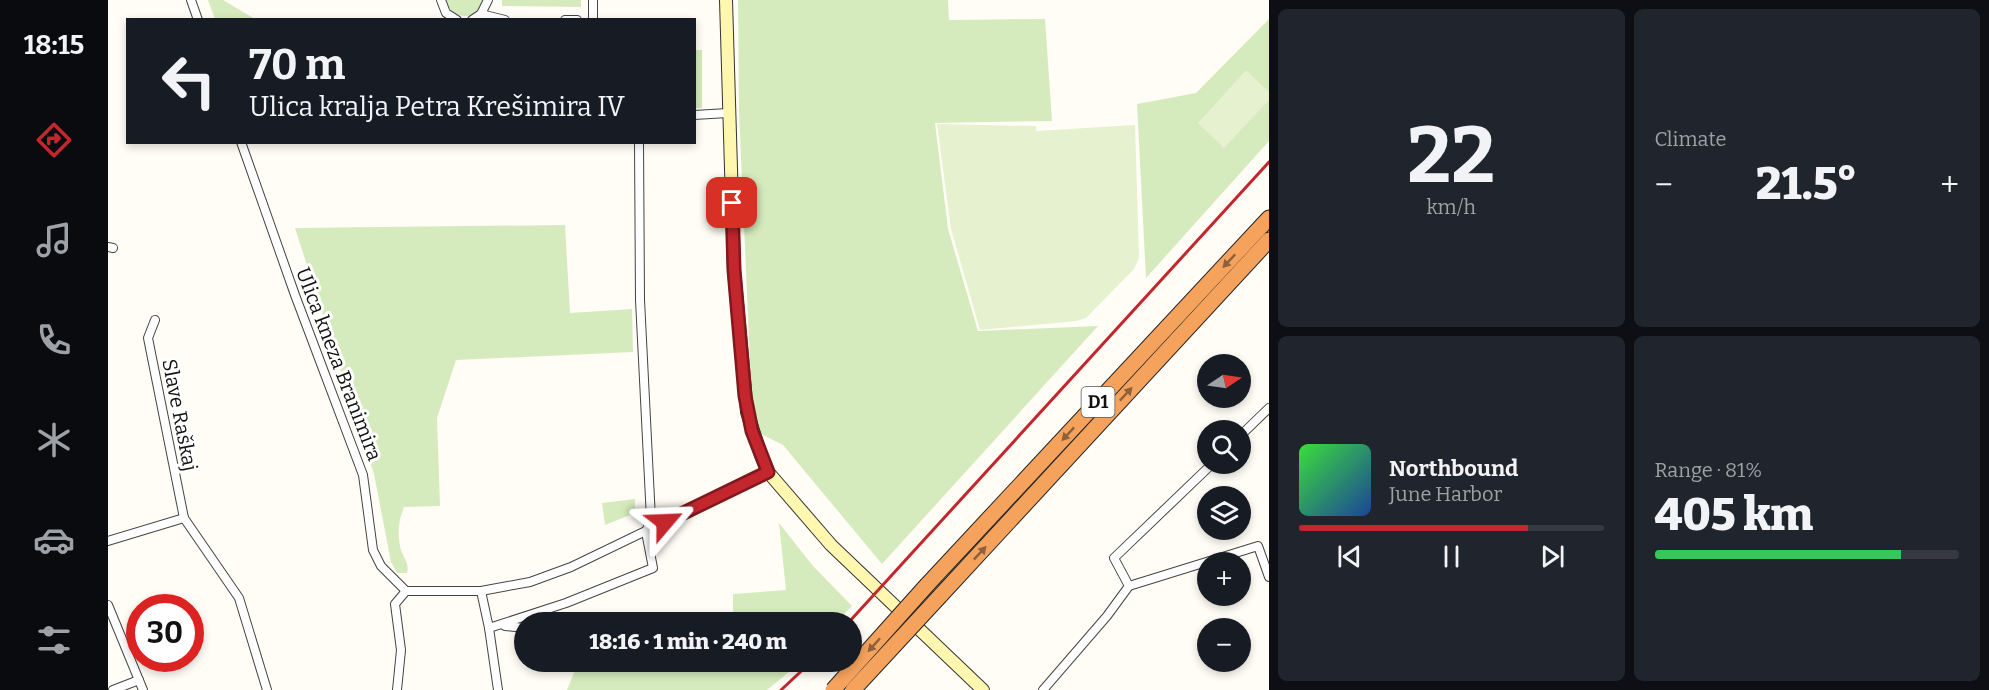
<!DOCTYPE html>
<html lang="en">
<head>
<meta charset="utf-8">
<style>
	:root { --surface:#171b24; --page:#20242c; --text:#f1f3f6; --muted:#9ea1a6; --line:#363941; --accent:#c4262e }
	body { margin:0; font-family:Bitter,serif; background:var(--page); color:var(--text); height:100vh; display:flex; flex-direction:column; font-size:22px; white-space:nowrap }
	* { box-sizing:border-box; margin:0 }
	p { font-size:20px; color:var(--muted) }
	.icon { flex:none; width:33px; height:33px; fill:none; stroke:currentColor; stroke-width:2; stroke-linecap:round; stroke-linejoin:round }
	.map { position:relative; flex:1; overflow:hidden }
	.details { display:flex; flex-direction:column; gap:9px; padding:9px; background:#0d0f14; width:720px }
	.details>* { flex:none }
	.guide { position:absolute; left:18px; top:18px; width:570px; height:126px; border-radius:0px; box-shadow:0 3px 9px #0003; background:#171b24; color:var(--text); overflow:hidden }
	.needle { width:39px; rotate:77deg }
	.tools { position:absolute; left:1089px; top:354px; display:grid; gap:12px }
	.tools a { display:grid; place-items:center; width:54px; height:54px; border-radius:50%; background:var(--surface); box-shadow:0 3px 9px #0003; font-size:30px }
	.speed { position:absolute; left:18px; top:594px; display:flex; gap:12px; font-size:30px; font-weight:700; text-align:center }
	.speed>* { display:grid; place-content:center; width:78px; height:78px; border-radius:50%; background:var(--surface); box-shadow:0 3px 9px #0003; line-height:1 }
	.speed .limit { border:9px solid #d22; background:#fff; color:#111 }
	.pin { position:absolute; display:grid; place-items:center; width:51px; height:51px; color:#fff; margin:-26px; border-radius:12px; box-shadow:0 3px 9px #0006 }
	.me { position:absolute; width:66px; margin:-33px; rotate:64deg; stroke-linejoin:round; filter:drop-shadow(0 0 4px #0008) }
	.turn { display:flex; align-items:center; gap:21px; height:126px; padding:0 24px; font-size:27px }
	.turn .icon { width:78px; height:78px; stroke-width:2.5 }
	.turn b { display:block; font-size:42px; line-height:51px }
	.big { font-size:45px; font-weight:800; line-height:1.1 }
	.details .widget { flex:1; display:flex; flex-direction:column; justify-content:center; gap:9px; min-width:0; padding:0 21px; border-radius:9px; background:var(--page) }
	.details .dial { align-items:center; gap:0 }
	.dial b { font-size:78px; line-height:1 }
	.song { display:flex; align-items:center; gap:18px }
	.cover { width:72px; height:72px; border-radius:9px; background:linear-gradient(135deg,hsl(120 70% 55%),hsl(220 70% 35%)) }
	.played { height:6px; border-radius:3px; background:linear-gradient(90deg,var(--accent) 75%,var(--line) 75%) }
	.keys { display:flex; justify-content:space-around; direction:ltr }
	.heat { display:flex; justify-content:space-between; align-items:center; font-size:33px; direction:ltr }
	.charge { height:9px; border-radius:4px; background:linear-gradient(90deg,#34c759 81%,var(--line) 0) }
	.details .tiles { flex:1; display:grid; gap:9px; grid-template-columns:repeat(2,1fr) }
	.trip { position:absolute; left:406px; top:612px; width:348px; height:60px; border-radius:30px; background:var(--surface); box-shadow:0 3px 9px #0003; font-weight:800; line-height:60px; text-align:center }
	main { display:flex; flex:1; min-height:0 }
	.tab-bar { display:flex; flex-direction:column; width:108px; justify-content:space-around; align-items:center; background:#090b0e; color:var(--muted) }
	.tab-bar .icon { width:42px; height:42px }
	.tab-bar .selected { color:var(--accent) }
	.tab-bar b { font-size:27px; color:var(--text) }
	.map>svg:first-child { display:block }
</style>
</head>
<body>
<main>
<nav class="tab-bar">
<b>18:15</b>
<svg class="icon selected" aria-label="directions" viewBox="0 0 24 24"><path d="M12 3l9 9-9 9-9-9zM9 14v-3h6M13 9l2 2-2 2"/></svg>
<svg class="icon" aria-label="music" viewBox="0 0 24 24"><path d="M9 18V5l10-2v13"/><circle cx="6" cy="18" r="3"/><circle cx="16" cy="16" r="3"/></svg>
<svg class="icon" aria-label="phone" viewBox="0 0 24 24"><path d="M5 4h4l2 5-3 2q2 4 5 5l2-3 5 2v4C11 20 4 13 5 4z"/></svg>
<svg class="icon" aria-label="climate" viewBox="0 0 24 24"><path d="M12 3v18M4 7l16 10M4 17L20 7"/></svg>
<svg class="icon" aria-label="car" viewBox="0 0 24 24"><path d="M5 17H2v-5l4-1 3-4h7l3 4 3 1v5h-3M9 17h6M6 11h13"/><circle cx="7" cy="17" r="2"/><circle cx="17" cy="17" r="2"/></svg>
<svg class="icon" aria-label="filters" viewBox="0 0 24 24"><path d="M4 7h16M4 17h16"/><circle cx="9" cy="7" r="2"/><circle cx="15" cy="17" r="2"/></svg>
</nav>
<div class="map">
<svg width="1161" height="690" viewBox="0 0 1161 690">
	<rect width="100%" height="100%" fill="#fffdf5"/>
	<g fill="#d5ebbd">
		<polygon points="100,0 115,0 147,19 107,19"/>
		<path d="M 337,0 L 377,0 L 368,14 C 354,19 342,14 337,0 Z"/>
		<polygon points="394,0 473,0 473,7 394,6"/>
		<polygon points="630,0 840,0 841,20 937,19 944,121 827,123 840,229 870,331 990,326 774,564 675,445 645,430 631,112"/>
		<polygon points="1161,19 1161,141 1038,278 1029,104 1088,93"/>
		<rect x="587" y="50" width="7" height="58"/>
		<path d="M 457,225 L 462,313 L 524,309 L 525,352 L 348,360 L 329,418 L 332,506 L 296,507 C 291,519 289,532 292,546 C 294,557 302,562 299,573 L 289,573 L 283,562 L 266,474 L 187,228 Z"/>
		<polygon points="527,499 527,513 497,525 494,503"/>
		<polygon points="671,523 705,566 744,606 728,622 594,622 625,618 625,594 678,590"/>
		<polygon points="491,662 693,662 659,690 459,690 469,665"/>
	</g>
	<g fill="#e6f2cf">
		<polygon points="1138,70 1161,92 1161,100 1116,148 1090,123"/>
		<polygon points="829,124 928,126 928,131 1027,125 1031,258 1026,269 978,318 968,321 872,330 843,229"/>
	</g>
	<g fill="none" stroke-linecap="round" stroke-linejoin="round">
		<defs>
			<g id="street">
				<polyline points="83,0 90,20"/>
				<polyline points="333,0 338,13 349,20"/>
				<polyline points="373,14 397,20"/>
				<polyline points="364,20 373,14 380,0"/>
				<polyline points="457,20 469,20"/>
				<polyline points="485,20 485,0"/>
				<polyline points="586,115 620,113"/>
				<polyline points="133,142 187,295 255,475 265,550 273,566 298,591"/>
				<polyline points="0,247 5,248"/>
				<polyline points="47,320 40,338 76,518 131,598 159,690"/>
				<polyline points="1132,436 1161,408"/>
				<polyline points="0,541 76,518"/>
				<polyline points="1021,586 1006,558 1104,464"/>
				<polyline points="298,591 373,591 422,582 463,567 660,472"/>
				<polyline points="373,591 381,628 458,603 545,568 538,532 543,519 532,300 531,142"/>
				<polyline points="0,605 35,690"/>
				<polyline points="397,626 417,628"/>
				<polyline points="381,628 390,690"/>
				<polyline points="5,690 31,680"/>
				<polyline points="289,690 293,650 287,604 298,591"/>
				<polyline points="935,690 999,616 1021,586 1150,546 1161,577"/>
			</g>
			<polyline id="secondary" points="618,0 626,270 639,412 653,455 660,472 723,545 875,690"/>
			<g id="highway">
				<polyline points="819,585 1161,218"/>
				<polyline points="832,596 1161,240"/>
			</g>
		</defs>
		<use href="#street" stroke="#444" stroke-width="10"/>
		<use href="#secondary" stroke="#333" stroke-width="14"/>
		<use href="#highway" stroke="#222" stroke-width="17"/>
		<use href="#street" stroke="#fff" stroke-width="8"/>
		<use href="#secondary" stroke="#fff6b0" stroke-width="12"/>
		<use href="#highway" stroke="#f5a25d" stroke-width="15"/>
		<g stroke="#c4262e" stroke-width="3">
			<polyline points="741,622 1161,162"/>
			<polyline points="673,690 703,662"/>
		</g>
		<defs>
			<g id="highway-bridge">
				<polyline points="725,690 819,585"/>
				<polyline points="745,690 832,596"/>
			</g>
		</defs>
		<use href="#highway-bridge" stroke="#222" stroke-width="17" stroke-linecap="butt"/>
		<use href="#highway-bridge" stroke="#f5a25d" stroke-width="15"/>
	</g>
	<defs><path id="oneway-solid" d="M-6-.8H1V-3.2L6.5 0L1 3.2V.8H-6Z" transform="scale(1.5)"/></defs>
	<g fill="#8e613b">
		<use href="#oneway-solid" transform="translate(1121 261) rotate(133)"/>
		<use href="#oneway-solid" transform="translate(1018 394) rotate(-47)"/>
		<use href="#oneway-solid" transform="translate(960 434) rotate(133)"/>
		<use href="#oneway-solid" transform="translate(872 553) rotate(-47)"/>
		<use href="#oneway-solid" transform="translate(766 645) rotate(132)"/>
	</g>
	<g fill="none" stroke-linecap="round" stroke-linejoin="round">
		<defs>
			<polyline id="route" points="557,522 660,472 644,431 637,396 626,270 624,203"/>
		</defs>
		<use href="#route" stroke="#7f191e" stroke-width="15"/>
		<use href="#route" stroke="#c4262e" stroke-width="10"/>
	</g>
	<g text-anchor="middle" stroke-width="6" stroke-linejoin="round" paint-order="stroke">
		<rect fill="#fff" stroke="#585858" stroke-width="1.5" x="973.5" y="387" width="33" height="30" rx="4.5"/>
		<g font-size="18" font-weight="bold" fill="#111">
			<text x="990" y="408">D1</text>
		</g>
		<g font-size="20" fill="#111" stroke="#fff">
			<text transform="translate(231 364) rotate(69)" y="7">Ulica kneza Branimira</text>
			<text transform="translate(72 415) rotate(79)" y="7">Slave Raškaj</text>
		</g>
	</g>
</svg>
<div class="tools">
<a><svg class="needle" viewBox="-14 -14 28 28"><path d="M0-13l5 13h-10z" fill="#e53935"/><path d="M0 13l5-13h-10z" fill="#9ea1a6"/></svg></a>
<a><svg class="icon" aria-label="search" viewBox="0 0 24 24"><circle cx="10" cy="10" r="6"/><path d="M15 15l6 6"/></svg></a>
<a><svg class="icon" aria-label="layers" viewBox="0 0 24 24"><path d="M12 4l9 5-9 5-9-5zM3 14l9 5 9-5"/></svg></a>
<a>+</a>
<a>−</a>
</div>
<div class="speed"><div class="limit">30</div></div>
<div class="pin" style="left:624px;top:203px;background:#d93025"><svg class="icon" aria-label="arrive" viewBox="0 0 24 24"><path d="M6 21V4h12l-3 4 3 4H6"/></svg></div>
<svg class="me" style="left:557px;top:522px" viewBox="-20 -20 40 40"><path d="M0-17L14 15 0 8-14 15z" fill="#c4262e" stroke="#fff" stroke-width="4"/></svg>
<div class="trip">18:16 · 1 min · 240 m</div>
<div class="guide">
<div class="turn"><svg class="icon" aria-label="left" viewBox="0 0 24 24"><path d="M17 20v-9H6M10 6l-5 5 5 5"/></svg><div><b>70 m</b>Ulica kralja Petra Krešimira IV</div></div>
</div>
</div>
<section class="details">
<div class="tiles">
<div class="widget dial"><b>22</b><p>km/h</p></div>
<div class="widget"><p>Climate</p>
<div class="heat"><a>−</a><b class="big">21.5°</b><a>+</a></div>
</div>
<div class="widget">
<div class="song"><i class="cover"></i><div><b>Northbound</b><p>June Harbor</p></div></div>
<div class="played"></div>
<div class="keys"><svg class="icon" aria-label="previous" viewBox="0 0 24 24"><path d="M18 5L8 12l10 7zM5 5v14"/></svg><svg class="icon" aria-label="pause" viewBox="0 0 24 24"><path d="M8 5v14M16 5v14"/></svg><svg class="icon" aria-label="next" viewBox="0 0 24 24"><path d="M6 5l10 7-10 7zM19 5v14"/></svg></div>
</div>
<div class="widget"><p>Range · 81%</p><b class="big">405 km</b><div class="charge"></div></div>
</div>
</section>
</main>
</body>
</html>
